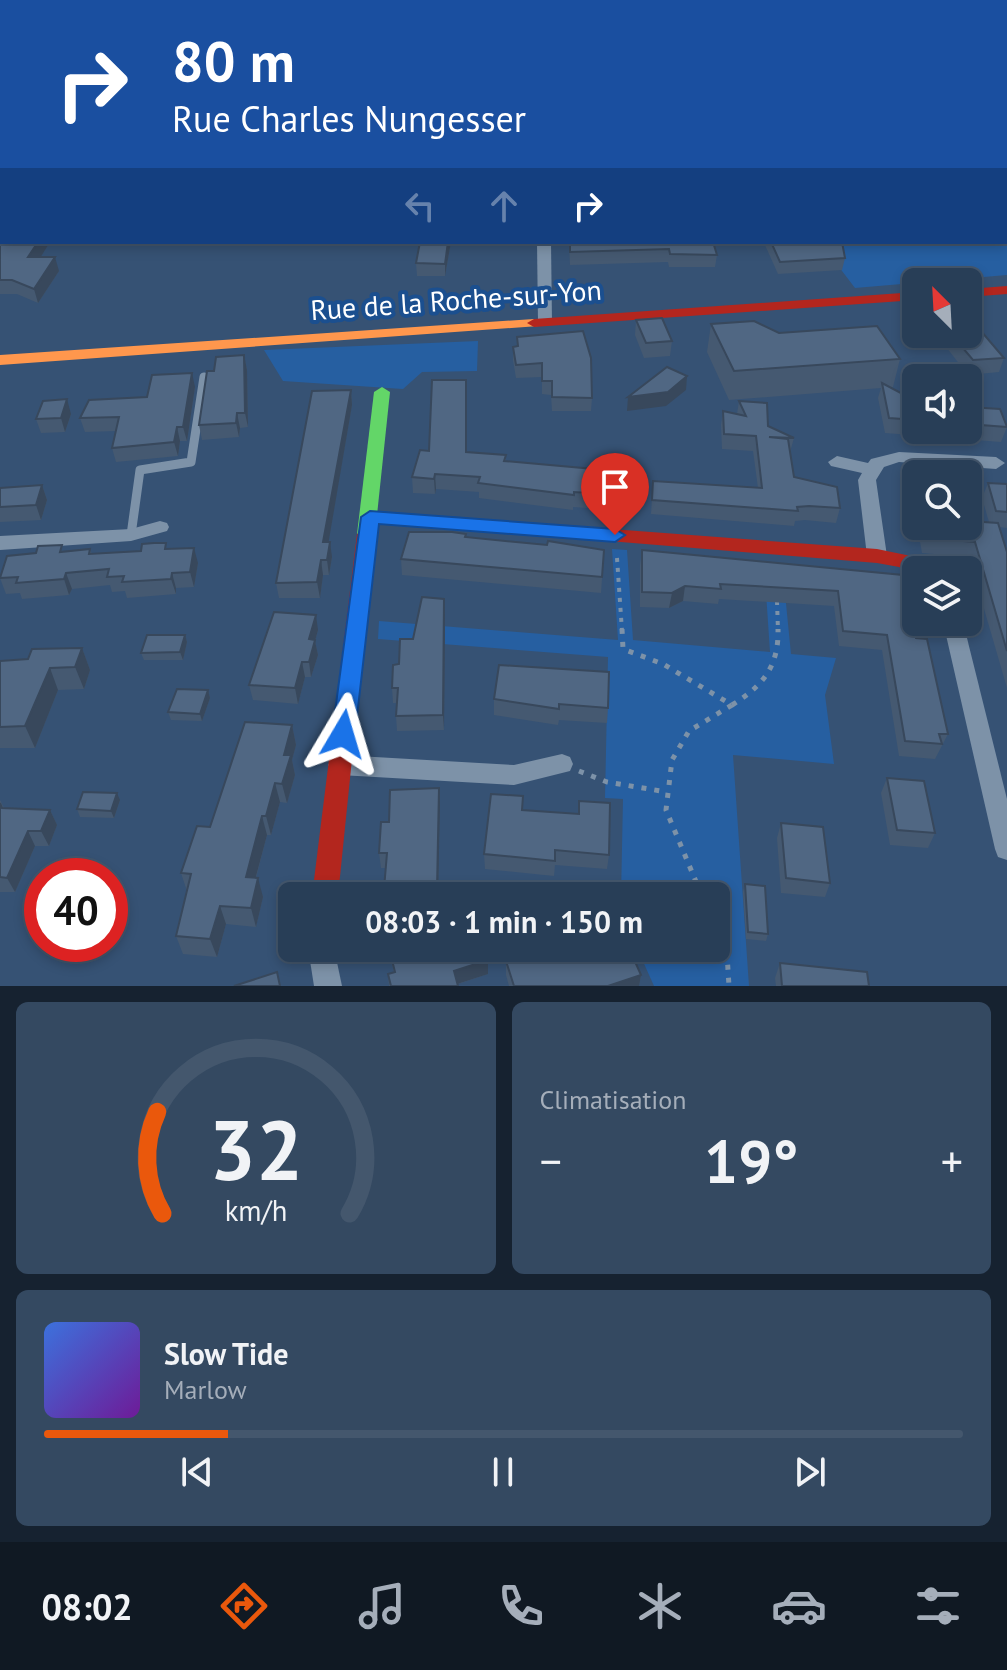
<!DOCTYPE html>
<html lang="fr">
<head>
<meta charset="utf-8">
<style>
	:root { --surface:#283e57; --page:#344961; --text:#f1f3f6; --muted:#a5aeba; --line:#44576d; --accent:#ea580c }
	body { margin:0; font-family:"PT Sans",sans-serif; background:var(--page); color:var(--text); height:100vh; display:flex; flex-direction:column; font-size:30px; white-space:nowrap }
	* { box-sizing:border-box; margin:0 }
	p { font-size:26px; color:var(--muted) }
	.icon { flex:none; width:44px; height:44px; fill:none; stroke:currentColor; stroke-width:2; stroke-linecap:round; stroke-linejoin:round }
	.map { position:relative; height:986px; overflow:hidden }
	.sheet { display:flex; flex-direction:column; gap:16px; padding:16px; background:#162230; flex:1 }
	.sheet>* { flex:none }
	.guide { position:absolute; left:0px; top:0px; width:1008px; height:244px; box-shadow:0 4px 12px #0003,0 0 0 2px var(--line); background:#1a4fa0; color:#fff; overflow:hidden }
	.needle { width:52px; rotate:336deg }
	.controls { position:absolute; left:902px; top:268px; display:grid; gap:16px }
	.controls a { display:grid; place-items:center; width:80px; height:80px; border-radius:12px; background:var(--surface); box-shadow:0 4px 12px #0003,0 0 0 2px var(--line); font-size:40px }
	.speed { position:absolute; left:24px; top:858px; display:flex; gap:16px; font-size:40px; font-weight:700; text-align:center }
	.speed>* { display:grid; place-content:center; width:104px; height:104px; border-radius:50%; background:var(--surface); box-shadow:0 4px 12px #0003,0 0 0 2px var(--line); line-height:1 }
	.speed .limit { border:12px solid #d22; background:#fff; color:#111 }
	.pin { position:absolute; display:grid; place-items:center; width:68px; height:68px; color:#fff; margin:-82px -34px; border-radius:50% 50% 50% 0; rotate:-45deg; box-shadow:0 0 8px #0007 }
	.pin .icon { rotate:45deg }
	.me { position:absolute; width:88px; margin:-44px; rotate:7deg; stroke-linejoin:round; filter:drop-shadow(0 0 6px #0008) }
	.turn { display:flex; align-items:center; gap:28px; height:168px; padding:0 40px; font-size:36px }
	.turn .icon { width:104px; height:104px; stroke-width:2.5 }
	.turn b { display:block; font-size:56px; line-height:68px }
	.lanes { display:flex; align-items:center; height:76px; padding:0 40px; background:#0003; justify-content:center; gap:40px; direction:ltr }
	.lanes .off { opacity:.35 }
	.big { font-size:60px; font-weight:600; line-height:1.1 }
	.sheet .widget { flex:1; display:flex; flex-direction:column; justify-content:center; gap:12px; min-width:0; padding:0 28px; border-radius:12px; background:var(--page) }
	.sheet .dial { align-items:center; gap:0 }
	.dial svg { height:208px; overflow:visible; fill:none; stroke:var(--line); stroke-width:7; stroke-linecap:round; text-anchor:middle }
	.dial text { fill:var(--text); stroke:none }
	.song { display:flex; align-items:center; gap:24px }
	.cover { width:96px; height:96px; border-radius:12px; background:linear-gradient(135deg,hsl(220 70% 55%),hsl(280 70% 35%)) }
	.played { height:8px; border-radius:4px; background:linear-gradient(90deg,var(--accent) 20%,var(--line) 20%) }
	.keys { display:flex; justify-content:space-around; direction:ltr }
	.heat { display:flex; justify-content:space-between; align-items:center; font-size:44px; direction:ltr }
	.sheet .tiles { flex:1; display:grid; gap:16px; grid-template-columns:1fr 1fr }
	.widget:last-child { grid-column:span 2 }
	.trip { position:absolute; left:278px; top:882px; width:452px; height:80px; border-radius:12px; background:var(--surface); box-shadow:0 4px 12px #0003,0 0 0 2px var(--line); font-weight:600; line-height:80px; text-align:center }
	.menu { display:flex; height:128px; justify-content:space-around; align-items:center; background:#101923; color:var(--muted) }
	.menu .icon { width:56px; height:56px }
	.menu .on { color:var(--accent) }
	.menu b { font-size:36px; color:var(--text) }
	.map>svg:first-child { display:block }
</style>
</head>
<body>
<div class="map">
<svg width="1007" height="986" viewBox="0 0 1007 986">
	<rect width="100%" height="100%" fill="#365274"/>
	<g fill="#265fa1">
		<polygon points="877,0 1007,0 1007,275 855,288 820,242 1006,242 1006,2"/>
		<polygon points="478,341 477,371 422,372 403,389 283,381 264,350"/>
		<polygon points="612,549 627,550 633,640 770,652 764,563 782,563 791,654 836,658 825,695 834,764 733,755 749,986 654,986 637,948 716,948 716,896 621,896 623,799 605,798 608,657 378,639 379,621 618,640"/>
	</g>
	<g fill="none" stroke-linecap="round" stroke-linejoin="round">
		<g stroke="#7d92a8" stroke-width="4" stroke-dasharray="4 6" stroke-linecap="butt">
			<polyline points="617,558 622,631"/>
			<polyline points="777,601 778,631"/>
		</g>
		<g stroke="#7d92a8" stroke-width="5" stroke-dasharray="5 8" stroke-linecap="butt">
			<polyline points="622,629 623,649 663,664 732,705 689,731 672,760 666,810 702,896"/>
			<path d="M 732,705 C 763,686 779,666 778,629"/>
			<polyline points="579,771 607,782 667,792"/>
			<polyline points="716,928 727,954 729,986"/>
		</g>
		<polyline stroke="#7d92a8" stroke-width="9" points="131,535 140,470 191,462 204,377"/>
		<g fill="#7d92a8" fill-rule="evenodd">
			<rect x="0" y="161" width="2" height="8"/>
			<polygon points="2,224 2,233 0,234 0,225"/>
			<polygon points="537,242 551,242 552,322 545,326 538,322"/>
			<polygon points="899,452 996,457 1005,463 996,469 899,462 884,467 876,480 887,556 884,561 870,561 867,556 858,480 862,473 831,466 828,462 837,456 868,463 871,459"/>
			<polygon points="160,521 167,523 169,527 167,531 131,541 0,550 0,536 131,529"/>
			<polygon points="943,622 963,622 1007,799 1007,860 998,857 995,849"/>
			<polygon points="562,754 570,757 573,764 570,771 514,785 340,775 332,772 328,765 332,758 340,755 514,765"/>
			<polygon points="308,948 334,948 342,986 314,986"/>
		</g>
		<polygon fill="#63d668" fill-rule="evenodd" points="382,387 390,392 375,534 366,540 357,534 374,392"/>
		<g fill="#ff974d" fill-rule="evenodd">
			<polygon points="0,89 2,89 0,96"/>
			<polygon points="534,319 539,320 539,326 0,365 0,355"/>
		</g>
		<g fill="#b3261e" fill-rule="evenodd">
			<rect x="112" y="0" width="8" height="2"/>
			<polygon points="1007,286 1007,294 968,297 968,289"/>
			<polygon points="916,292 916,300 534,327 527,323 534,319"/>
			<polygon points="370,511 877,549 911,556 929,570 916,570 916,576 899,567 877,563 363,521 361,517"/>
			<polygon points="366,528 375,534 338,896 312,896 357,534"/>
		</g>
	</g>
	<g fill="#455971">
		<polygon points="0,233 50,242 40,257 59,271 38,303 17,294 0,294"/>
		<polygon points="420,242 451,242 445,276 417,276 416,263"/>
		<polygon points="569,242 713,242 717,255 715,267 669,267 668,262 570,265"/>
		<polygon points="766,242 842,242 845,258 842,270 778,274 765,245"/>
		<polygon points="636,320 672,341 670,356 644,358 635,335"/>
		<polygon points="711,324 779,333 900,359 893,387 889,387 916,401 916,430 968,430 968,407 1007,427 1001,442 885,433 878,398 881,388 729,400 707,352"/>
		<polygon points="936,334 968,334 1004,358 999,372 968,375"/>
		<polygon points="517,337 592,398 591,411 552,411 551,395 542,394 542,377 516,378 513,360 513,347 517,346"/>
		<polygon points="244,355 247,370 248,427 240,428 239,437 202,440 199,425 214,371"/>
		<polygon points="195,387 187,441 180,441 178,456 116,462 112,448 116,431 85,432 80,418 147,397"/>
		<polygon points="351,390 352,405 328,542 332,557 329,575 323,575 320,598 279,598 276,583"/>
		<polygon points="739,401 768,426 794,438 790,452 794,477 840,508 836,523 805,520 795,521 794,526 651,514 653,481 758,488 753,451 722,449 721,425 723,411 737,414"/>
		<polygon points="71,414 65,432 41,433 36,419"/>
		<polygon points="466,452 506,455 506,462 604,494 602,509 573,507 573,510 479,498 479,492 436,489 435,494 413,493 412,477"/>
		<polygon points="988,483 1007,484 1007,528 999,527 1007,552 1007,688 969,557 922,553 919,536 913,536 907,511 912,497 915,497 916,495 916,526 968,526 989,522 982,498"/>
		<polygon points="42,485 47,500 41,520 0,522 0,488"/>
		<polygon points="466,537 604,550 601,593 402,575 401,559"/>
		<polygon points="90,549 92,554 168,549 198,563 194,587 176,588 176,594 127,598 125,591 112,592 110,585 72,589 69,595 22,599 20,593 6,594 0,578 64,551"/>
		<polygon points="642,550 903,575 916,638 948,734 935,759 899,756 882,650 839,646 834,606 719,599 718,604 683,601 669,608 640,607 640,565"/>
		<polygon points="445,614 444,730 397,731 396,716 397,703 393,703 392,688 399,664 413,639"/>
		<polygon points="318,630 315,641 318,655 311,677 305,677 298,704 253,700 249,685"/>
		<polygon points="185,635 187,642 183,660 144,660 141,653"/>
		<polygon points="82,648 90,670 84,689 58,690 35,748 0,748 0,661 28,659"/>
		<polygon points="208,690 210,698 202,721 171,720 168,712"/>
		<polygon points="494,699 608,708 607,723 559,720 558,725 494,715"/>
		<polygon points="292,725 296,745 292,760 295,775 287,803 280,802 271,835 267,835 256,878 263,897 256,927 226,924 217,957 183,954 176,936 187,891 181,873 210,827"/>
		<polygon points="887,778 935,833 928,848 890,845 881,793"/>
		<polygon points="439,788 440,803 438,896 385,896 384,889 386,868 381,868 379,853 389,822"/>
		<polygon points="0,800 4,808 50,810 57,825 49,846 35,846 15,892 0,892"/>
		<polygon points="120,800 114,818 80,817 77,809"/>
		<polygon points="523,810 609,855 607,869 555,865 554,876 485,869 484,854"/>
		<polygon points="781,823 830,883 825,897 781,893 777,838"/>
		<polygon points="745,884 768,934 766,941 746,939 743,892"/>
		<polygon points="387,948 484,948 488,974 458,984 458,986 389,986 388,974 394,972"/>
		<polygon points="506,961 641,975 639,986 509,986 506,975"/>
		<polygon points="780,963 869,986 776,986 775,978"/>
	</g>
	<g fill="#38485c">
		<polygon points="2,64 2,75 0,76 0,65"/>
		<polygon points="2,136 2,147 0,148 0,137"/>
		<polygon points="2,189 2,205 1,206 0,192"/>
		<polygon points="38,242 50,242 32,271 28,257"/>
		<polygon points="448,242 451,242 445,276 445,264"/>
		<polygon points="55,257 59,271 38,303 34,289"/>
		<polygon points="244,355 247,370 248,427 245,413"/>
		<polygon points="192,373 195,387 187,441 183,427"/>
		<polygon points="687,376 686,390 666,406 627,411 628,397"/>
		<polygon points="351,390 352,405 326,557 323,542"/>
		<polygon points="67,399 71,414 65,432 61,418"/>
		<polygon points="237,413 240,428 239,437 236,423"/>
		<polygon points="177,427 180,441 178,456 174,442"/>
		<polygon points="435,474 436,489 435,494 434,479"/>
		<polygon points="42,485 47,500 41,520 36,505"/>
		<polygon points="330,542 332,557 329,575 327,560"/>
		<polygon points="194,548 198,563 194,587 190,572"/>
		<polygon points="321,560 323,575 320,598 317,582"/>
		<polygon points="66,573 72,589 69,595 64,579"/>
		<polygon points="172,573 176,588 176,594 171,579"/>
		<polygon points="685,586 683,601 669,608 672,593"/>
		<polygon points="444,599 445,614 444,730 443,715"/>
		<polygon points="316,615 318,630 315,641 318,655 311,677 309,662 309,639"/>
		<polygon points="185,635 187,642 183,660 180,652"/>
		<polygon points="82,648 90,670 84,689 75,667"/>
		<polygon points="302,662 305,677 298,704 295,688"/>
		<polygon points="50,668 58,690 35,748 25,726"/>
		<polygon points="208,690 210,698 202,721 200,714"/>
		<polygon points="292,725 296,745 292,760 295,775 287,803 282,784 284,755"/>
		<polygon points="275,783 280,802 271,835 266,816"/>
		<polygon points="439,788 440,803 438,896 437,889"/>
		<polygon points="117,793 120,800 114,818 111,811"/>
		<polygon points="50,810 57,825 49,846 41,831"/>
		<polygon points="262,816 267,835 251,895 246,877"/>
		<polygon points="28,831 35,846 15,892 7,878"/>
		<polygon points="258,878 263,897 256,927 251,908"/>
		<polygon points="220,906 226,924 217,957 210,939"/>
		<polygon points="488,960 488,974 454,985 454,971"/>
		<polygon points="641,975 639,986 608,986"/>
	</g>
	<g fill="#506783" stroke="#38485c" stroke-width="2">
		<polygon points="0,0 95,0 92,2 2,2 2,42 0,42"/>
		<polygon points="153,0 401,0 400,2 155,2"/>
		<rect x="470" y="0" width="63" height="2"/>
		<polygon points="572,0 864,0 865,2 572,2"/>
		<polygon points="2,106 2,136 0,137 0,107"/>
		<polygon points="0,166 2,166 2,189 0,192"/>
		<polygon points="2,231 2,242 38,242 28,257 55,257 34,289 12,280 0,280 0,233"/>
		<polygon points="420,242 448,242 445,264 416,263"/>
		<polygon points="570,242 713,242 717,255 670,254 669,249 570,252"/>
		<polygon points="771,242 842,242 845,258 780,262"/>
		<polygon points="662,318 672,341 646,343 636,320"/>
		<polygon points="968,318 970,318 1004,358 973,360 951,334 968,334"/>
		<polygon points="754,321 779,333 877,326 900,359 734,371 711,324"/>
		<polygon points="583,331 591,358 592,398 552,397 552,381 542,381 542,363 516,365 513,347 518,346 517,337"/>
		<polygon points="244,355 245,413 237,413 236,423 199,425 207,371 214,371 216,357"/>
		<polygon points="667,367 687,376 668,392 628,397"/>
		<polygon points="192,373 183,427 177,427 174,442 112,448 119,417 80,418 89,400 147,397 152,375"/>
		<polygon points="432,380 466,380 466,452 506,455 504,461 605,470 604,494 574,492 574,495 478,483 480,477 435,474 434,479 412,477 420,450 429,451"/>
		<polygon points="882,383 916,401 916,420 889,418"/>
		<polygon points="351,390 323,542 330,542 327,560 321,560 317,582 276,583 312,391"/>
		<polygon points="67,399 61,418 36,419 43,401"/>
		<polygon points="739,401 767,403 768,426 794,438 769,437 788,439 794,477 837,487 840,508 809,506 797,507 798,511 652,500 653,481 762,488 756,436 724,434 723,411 746,416"/>
		<polygon points="968,407 1000,409 1007,427 968,424"/>
		<polygon points="988,483 1007,484 1007,512 996,511"/>
		<polygon points="42,485 36,505 0,507 0,488"/>
		<polygon points="912,497 916,497 916,516"/>
		<polygon points="968,521 998,523 1007,552 1007,651 975,542 927,538 925,526 968,526"/>
		<polygon points="409,532 452,532 466,534 465,537 547,545 548,541 604,550 602,577 401,559"/>
		<polygon points="154,543 166,543 165,549 194,548 190,572 172,573 171,579 122,582 124,576 107,577 109,569 66,573 64,579 16,583 18,577 0,578 7,556 36,553 38,546 62,545 60,552 90,549 89,554 141,551 142,544"/>
		<polygon points="642,550 903,575 916,638 927,639 948,734 939,734 942,744 905,741 887,635 843,631 838,591 720,584 721,589 685,586 672,593 642,592"/>
		<polygon points="422,597 444,599 443,715 396,716 398,688 392,688 393,665 399,664 400,639 413,639"/>
		<polygon points="274,612 316,615 309,639 315,640 309,662 302,662 295,688 249,685"/>
		<polygon points="147,635 185,635 180,652 141,653"/>
		<polygon points="82,648 75,667 50,668 25,726 0,727 0,661 28,659 32,649"/>
		<polygon points="499,665 609,672 608,708 559,704 559,709 494,699"/>
		<polygon points="177,689 208,690 200,714 168,712"/>
		<polygon points="245,722 292,725 284,755 291,755 282,784 275,783 266,816 262,816 246,877 258,878 251,908 220,906 210,939 176,936 191,874 181,873 197,826 210,827"/>
		<polygon points="887,778 924,781 935,833 897,830"/>
		<polygon points="439,788 437,889 384,889 387,853 379,853 381,822 389,822 390,790"/>
		<polygon points="83,792 117,793 111,811 77,809"/>
		<polygon points="491,794 523,796 522,810 579,814 579,801 610,803 609,855 555,850 555,861 484,854"/>
		<polygon points="0,803 2,808 50,810 41,831 28,831 7,878 0,877"/>
		<polygon points="781,823 823,827 830,883 786,878"/>
		<polygon points="745,884 765,886 768,934 748,932"/>
		<polygon points="389,948 484,948 488,960 454,971 458,986 391,986 388,974 395,972"/>
		<polygon points="546,948 629,948 641,975 608,986 514,986 506,961"/>
		<polygon points="780,963 867,972 869,986 782,986"/>
		<polygon points="277,972 280,986 234,986"/>
	</g>
	<polygon fill="#1a73e8" stroke="#114b97" stroke-width="2" points="370,511 615,529 625,535 615,542 379,524 355,734 351,740 335,740 332,734 361,517"/>
	<g text-anchor="middle" stroke-width="8" stroke-linejoin="round" paint-order="stroke">
		<g font-size="28" fill="#fff" stroke="#1b4f8f">
			<text transform="translate(456 300) rotate(-4)" y="10">Rue de la Roche-sur-Yon</text>
		</g>
	</g>
</svg>
<div class="controls">
<a><svg class="needle" viewBox="-14 -14 28 28"><path d="M0-13l5 13h-10z" fill="#e53935"/><path d="M0 13l5-13h-10z" fill="#a5aeba"/></svg></a>
<a><svg class="icon" aria-label="sound" viewBox="0 0 24 24"><path d="M4 9h4l5-4v14l-5-4H4zM17 9q2 3 0 6"/></svg></a>
<a><svg class="icon" aria-label="search" viewBox="0 0 24 24"><circle cx="10" cy="10" r="6"/><path d="M15 15l6 6"/></svg></a>
<a><svg class="icon" aria-label="layers" viewBox="0 0 24 24"><path d="M12 4l9 5-9 5-9-5zM3 14l9 5 9-5"/></svg></a>
</div>
<div class="speed"><div class="limit">40</div></div>
<div class="pin" style="left:615px;top:535px;background:#d93025"><svg class="icon" aria-label="arrive" viewBox="0 0 24 24"><path d="M6 21V4h12l-3 4 3 4H6"/></svg></div>
<svg class="me" style="left:343px;top:734px" viewBox="-20 -20 40 40"><path d="M0-17L14 15 0 8-14 15z" fill="#1a73e8" stroke="#fff" stroke-width="4"/></svg>
<div class="trip">08:03 · 1 min · 150 m</div>
<div class="guide">
<div class="turn"><svg class="icon" aria-label="right" viewBox="0 0 24 24"><path d="M7 20v-9h11M14 6l5 5-5 5"/></svg><div><b>80 m</b>Rue Charles Nungesser</div></div>
<div class="lanes"><svg class="icon off" aria-label="left" viewBox="0 0 24 24"><path d="M17 20v-9H6M10 6l-5 5 5 5"/></svg><svg class="icon off" aria-label="ahead" viewBox="0 0 24 24"><path d="M12 20V5M6 11l6-6 6 6"/></svg><svg class="icon" aria-label="right" viewBox="0 0 24 24"><path d="M7 20v-9h11M14 6l5 5-5 5"/></svg></div>
</div>
</div>
<section class="sheet">
<div class="tiles">
<div class="widget dial"><svg viewBox="0 0 100 80">
<path d="M14 69A42 42 0 1 1 86 69"/>
<path d="M14 69A42 42 0 0 1 12 30" stroke="#ea580c"/>
<text x="50" y="56" font-size="32" font-weight="700">32</text>
<text x="50" y="72" font-size="11">km/h</text>
</svg></div>
<div class="widget"><p>Climatisation</p>
<div class="heat"><a>−</a><b class="big">19°</b><a>+</a></div>
</div>
<div class="widget">
<div class="song"><i class="cover"></i><div><b>Slow Tide</b><p>Marlow</p></div></div>
<div class="played"></div>
<div class="keys"><svg class="icon" aria-label="previous" viewBox="0 0 24 24"><path d="M18 5L8 12l10 7zM5 5v14"/></svg><svg class="icon" aria-label="pause" viewBox="0 0 24 24"><path d="M8 5v14M16 5v14"/></svg><svg class="icon" aria-label="next" viewBox="0 0 24 24"><path d="M6 5l10 7-10 7zM19 5v14"/></svg></div>
</div>
</div>
</section>
<nav class="menu">
<b>08:02</b>
<svg class="icon on" aria-label="directions" viewBox="0 0 24 24"><path d="M12 3l9 9-9 9-9-9zM9 14v-3h6M13 9l2 2-2 2"/></svg>
<svg class="icon" aria-label="music" viewBox="0 0 24 24"><path d="M9 18V5l10-2v13"/><circle cx="6" cy="18" r="3"/><circle cx="16" cy="16" r="3"/></svg>
<svg class="icon" aria-label="phone" viewBox="0 0 24 24"><path d="M5 4h4l2 5-3 2q2 4 5 5l2-3 5 2v4C11 20 4 13 5 4z"/></svg>
<svg class="icon" aria-label="climate" viewBox="0 0 24 24"><path d="M12 3v18M4 7l16 10M4 17L20 7"/></svg>
<svg class="icon" aria-label="car" viewBox="0 0 24 24"><path d="M5 17H2v-5l4-1 3-4h7l3 4 3 1v5h-3M9 17h6M6 11h13"/><circle cx="7" cy="17" r="2"/><circle cx="17" cy="17" r="2"/></svg>
<svg class="icon" aria-label="filters" viewBox="0 0 24 24"><path d="M4 7h16M4 17h16"/><circle cx="9" cy="7" r="2"/><circle cx="15" cy="17" r="2"/></svg>
</nav>
</body>
</html>
